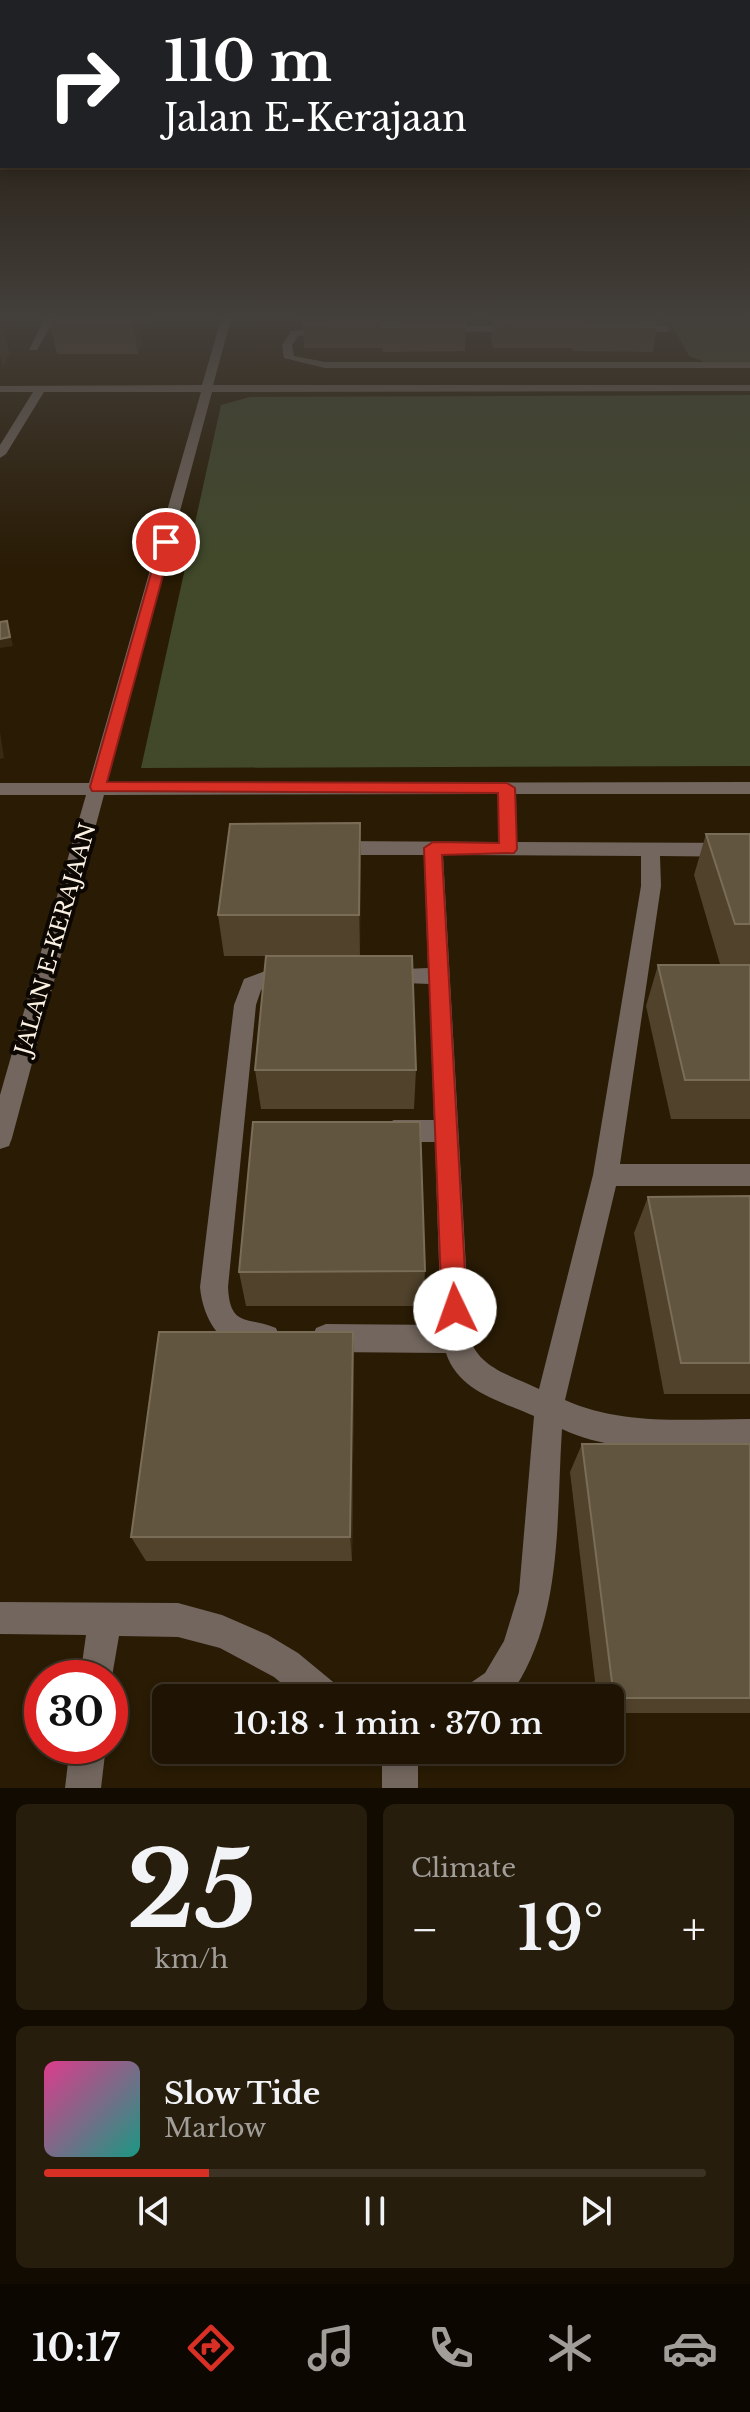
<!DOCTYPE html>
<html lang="en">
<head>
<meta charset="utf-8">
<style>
	:root { --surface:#1f1403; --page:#271d0d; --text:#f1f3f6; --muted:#a19e9a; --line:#3c3325; --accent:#d93025 }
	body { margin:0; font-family:"Libre Baskerville",serif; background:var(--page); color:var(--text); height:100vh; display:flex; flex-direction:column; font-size:30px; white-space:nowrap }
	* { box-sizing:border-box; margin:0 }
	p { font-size:26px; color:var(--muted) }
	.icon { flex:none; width:44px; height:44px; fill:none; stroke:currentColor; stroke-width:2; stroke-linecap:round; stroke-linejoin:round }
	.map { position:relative; height:1788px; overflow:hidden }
	.details { display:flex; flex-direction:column; gap:16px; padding:16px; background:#110b02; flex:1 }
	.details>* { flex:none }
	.top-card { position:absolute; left:0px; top:0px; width:750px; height:168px; box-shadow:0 4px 12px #0003,0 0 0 2px var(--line); background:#202124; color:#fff; overflow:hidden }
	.speed { position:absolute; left:24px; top:1660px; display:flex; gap:16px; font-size:40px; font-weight:700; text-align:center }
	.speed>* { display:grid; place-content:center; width:104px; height:104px; border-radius:50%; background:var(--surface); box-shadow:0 4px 12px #0003,0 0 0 2px var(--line); line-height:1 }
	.speed .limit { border:12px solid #d22; background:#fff; color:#111 }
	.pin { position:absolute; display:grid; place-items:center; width:68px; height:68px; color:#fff; margin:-34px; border:4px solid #fff; border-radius:50%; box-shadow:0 2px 8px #0007 }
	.me { position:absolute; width:88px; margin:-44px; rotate:357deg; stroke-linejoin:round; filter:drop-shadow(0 0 6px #0008) }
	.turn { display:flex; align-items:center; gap:28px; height:168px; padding:0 32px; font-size:36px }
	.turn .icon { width:104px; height:104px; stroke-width:2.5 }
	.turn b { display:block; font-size:56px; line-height:68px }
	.big { font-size:60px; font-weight:600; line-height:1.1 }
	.details .tile { flex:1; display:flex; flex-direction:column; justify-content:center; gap:12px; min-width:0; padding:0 28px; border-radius:12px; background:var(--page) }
	.details .dial { align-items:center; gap:0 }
	.dial b { font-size:104px; line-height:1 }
	.song { display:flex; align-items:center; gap:24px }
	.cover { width:96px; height:96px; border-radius:12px; background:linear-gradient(135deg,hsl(330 70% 55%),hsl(170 70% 35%)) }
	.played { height:8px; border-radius:4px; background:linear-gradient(90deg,var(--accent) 25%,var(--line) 25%) }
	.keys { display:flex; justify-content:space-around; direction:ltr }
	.heat { display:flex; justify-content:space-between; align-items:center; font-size:44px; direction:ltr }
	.details .tiles { flex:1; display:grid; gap:16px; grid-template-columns:1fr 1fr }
	.tile:last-child { grid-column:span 2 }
	.trip { position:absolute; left:152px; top:1684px; width:472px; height:80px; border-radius:12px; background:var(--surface); box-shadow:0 4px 12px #0003,0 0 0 2px var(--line); font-weight:600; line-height:80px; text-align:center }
	.tabs { display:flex; height:128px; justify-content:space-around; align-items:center; background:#0c0801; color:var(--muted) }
	.tabs .icon { width:56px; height:56px }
	.tabs .active { color:var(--accent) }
	.tabs b { font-size:36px; color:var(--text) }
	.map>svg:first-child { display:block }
</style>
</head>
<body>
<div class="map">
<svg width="750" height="1788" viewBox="0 0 750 1788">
	<rect width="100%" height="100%" fill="#291b04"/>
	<g fill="#41492a">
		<polygon points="667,316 745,316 750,323 750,362 705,362 689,356"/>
		<polygon points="750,395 750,766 141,768 221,405 250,397"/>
	</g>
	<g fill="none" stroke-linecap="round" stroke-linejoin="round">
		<g fill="#72665e" fill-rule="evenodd">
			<polygon points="46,316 56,316 37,350 29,350"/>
			<path d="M 222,316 L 232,316 L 213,385 L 750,385 L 750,391 L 212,392 L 107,783 L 750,782 L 750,794 L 516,794 L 517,842 L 750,843 L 750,857 L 660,856 L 661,886 L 620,1164 L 750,1164 L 750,1186 L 616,1186 L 565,1400 C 622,1426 690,1419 750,1419 L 750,1449 C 688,1448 619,1456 562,1429 C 556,1518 564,1623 508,1698 L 461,1698 L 466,1686 L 485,1673 L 504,1641 L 519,1592 L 534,1416 C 500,1401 458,1391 446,1353 L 326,1352 L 316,1348 L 312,1338 L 316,1328 L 326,1324 L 441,1325 L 435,1142 L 394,1142 L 385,1138 L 382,1131 L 385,1124 L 394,1120 L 434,1120 L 429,984 L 380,982 L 377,976 L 380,970 L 428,968 L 424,855 L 334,855 L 324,848 L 334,841 L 498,842 L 498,794 L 104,795 L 12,1138 L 9,1146 L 0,1149 L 0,1095 L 86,795 L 0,795 L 0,783 L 89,783 L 201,392 L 44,392 L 6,454 L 0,458 L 0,445 L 33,392 L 0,392 L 0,386 L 202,385 ZM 443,855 L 641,856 L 641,886 L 593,1175 L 539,1389 C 513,1376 480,1369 470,1339 Z"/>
			<polygon points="438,326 518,326 523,329 518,332 435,331"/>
			<polygon points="630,326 666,326 671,329 666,332 627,331"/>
			<polygon points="333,327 330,332 298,336 292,345 294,356 325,362 750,362 750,368 325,368 284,358 282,345 291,331"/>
			<path d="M 273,968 L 296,970 L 299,976 L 296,982 L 275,984 L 261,990 L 256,1005 L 228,1287 C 230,1328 247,1316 276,1328 L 280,1338 L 276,1348 C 233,1366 203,1326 200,1287 L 234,1005 L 244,979 Z"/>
			<polygon points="0,1602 178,1603 222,1615 268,1635 298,1653 338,1686 343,1698 299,1698 274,1677 220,1648 178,1637 119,1636 110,1688 110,1678 80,1678 86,1635 0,1634"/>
			<polygon points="70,1746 106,1746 101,1788 65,1788"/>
			<rect x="382" y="1750" width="36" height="38"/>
		</g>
	</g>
	<g fill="#50422b">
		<polygon points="54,316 154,316 151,325 139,325 142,343 138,354 57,354 50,323"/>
		<polygon points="303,316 466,326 465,351 383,352 382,348 304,348"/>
		<polygon points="493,316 652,317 657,327 653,352 573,351 571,348 493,348 491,338"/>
		<polygon points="360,823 360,956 224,956 218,915"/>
		<polygon points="706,834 750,834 750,964 720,964 694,875"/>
		<polygon points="658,965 750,965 750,1119 671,1119 646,1006"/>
		<polygon points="255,1070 416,1070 414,1109 261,1109"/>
		<polygon points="750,1196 750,1394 664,1394 634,1233 648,1197"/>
		<polygon points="425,1271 423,1306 246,1306 239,1272"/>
		<polygon points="353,1332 354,1365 352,1561 146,1561 131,1537"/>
		<polygon points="582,1444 750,1444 750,1713 610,1713 610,1698 597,1698 570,1472"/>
	</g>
	<g fill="#392b13">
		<polygon points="135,316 138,316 142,343 138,354 133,322"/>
		<polygon points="150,316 154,316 151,325"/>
		<polygon points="2,322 10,354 3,366 0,354 0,326"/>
		<polygon points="7,621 13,646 0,648 0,639"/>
		<polygon points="0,732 4,758 0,759"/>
		<polygon points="360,823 361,865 360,956 359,915"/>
		<polygon points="353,1332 354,1365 352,1561 350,1537"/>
	</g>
	<g fill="#62553f" stroke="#7a6d58" stroke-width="2">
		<polygon points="54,316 135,316 133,322 50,323"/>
		<polygon points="303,316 464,316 466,326 383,327 383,323 303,324"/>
		<polygon points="494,316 652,317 657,327 576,326 574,323 495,323"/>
		<polygon points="7,621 10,637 0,639 0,622"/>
		<polygon points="360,823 359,915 218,915 230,824"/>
		<polygon points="706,834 750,834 750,924 735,924"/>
		<polygon points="266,956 412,956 416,1070 255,1070"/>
		<polygon points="658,965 750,965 750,1080 685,1080"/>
		<polygon points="253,1122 420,1122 425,1271 239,1272"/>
		<polygon points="750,1196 750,1363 681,1363 648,1197"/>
		<polygon points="159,1332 353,1332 350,1537 131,1537"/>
		<polygon points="582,1444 750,1444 750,1698 614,1698"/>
	</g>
	<linearGradient id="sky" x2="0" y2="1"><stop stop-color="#170f02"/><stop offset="0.56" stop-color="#433f3a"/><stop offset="1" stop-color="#433f3a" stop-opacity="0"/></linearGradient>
	<rect width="750" height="567" fill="url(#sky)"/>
	<polygon fill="#d93025" stroke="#8d1f18" stroke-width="2" points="166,538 172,542 107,782 507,783 515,788 517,849 514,853 442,855 467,1309 463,1318 455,1321 446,1318 442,1309 424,848 433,842 499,843 498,793 92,791 90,787 160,542"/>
	<g text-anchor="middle" stroke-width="8" stroke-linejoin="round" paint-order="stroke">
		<g font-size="22" fill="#faf1e3" stroke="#0d0702">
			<text transform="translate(55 939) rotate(-74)" y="8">JALAN E-KERAJAAN</text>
		</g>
	</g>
</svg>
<div class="speed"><div class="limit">30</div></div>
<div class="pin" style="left:166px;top:542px;background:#d93025"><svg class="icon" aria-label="arrive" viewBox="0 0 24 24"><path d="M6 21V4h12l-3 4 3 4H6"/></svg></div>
<svg class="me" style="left:455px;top:1309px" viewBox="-20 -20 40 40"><circle r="19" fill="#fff"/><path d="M0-13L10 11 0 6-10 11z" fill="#d93025"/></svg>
<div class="trip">10:18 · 1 min · 370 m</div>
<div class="top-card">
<div class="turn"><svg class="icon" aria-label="right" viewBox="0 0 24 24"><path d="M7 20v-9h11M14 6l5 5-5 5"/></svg><div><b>110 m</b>Jalan E-Kerajaan</div></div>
</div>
</div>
<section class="details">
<div class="tiles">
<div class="tile dial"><b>25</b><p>km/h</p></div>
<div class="tile"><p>Climate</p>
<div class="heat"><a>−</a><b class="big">19°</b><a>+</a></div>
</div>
<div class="tile">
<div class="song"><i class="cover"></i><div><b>Slow Tide</b><p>Marlow</p></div></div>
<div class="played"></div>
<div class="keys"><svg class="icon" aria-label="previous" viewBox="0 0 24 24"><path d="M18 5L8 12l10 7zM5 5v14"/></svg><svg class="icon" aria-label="pause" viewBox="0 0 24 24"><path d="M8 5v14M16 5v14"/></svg><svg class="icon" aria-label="next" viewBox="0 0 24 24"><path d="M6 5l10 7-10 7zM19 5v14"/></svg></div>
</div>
</div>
</section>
<nav class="tabs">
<b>10:17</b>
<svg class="icon active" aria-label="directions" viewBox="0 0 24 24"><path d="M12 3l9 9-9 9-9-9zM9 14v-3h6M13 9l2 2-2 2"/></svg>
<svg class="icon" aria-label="music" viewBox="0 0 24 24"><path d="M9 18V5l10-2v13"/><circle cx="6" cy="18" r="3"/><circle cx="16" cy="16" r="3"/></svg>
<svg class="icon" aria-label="phone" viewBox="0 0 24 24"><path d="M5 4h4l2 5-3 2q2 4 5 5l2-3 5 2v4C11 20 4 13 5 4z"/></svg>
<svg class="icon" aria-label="climate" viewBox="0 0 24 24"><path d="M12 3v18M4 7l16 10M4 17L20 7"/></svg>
<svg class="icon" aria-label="car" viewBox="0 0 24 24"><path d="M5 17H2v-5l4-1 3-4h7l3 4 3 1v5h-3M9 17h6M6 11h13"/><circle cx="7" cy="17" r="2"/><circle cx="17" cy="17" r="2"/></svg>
</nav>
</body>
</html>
